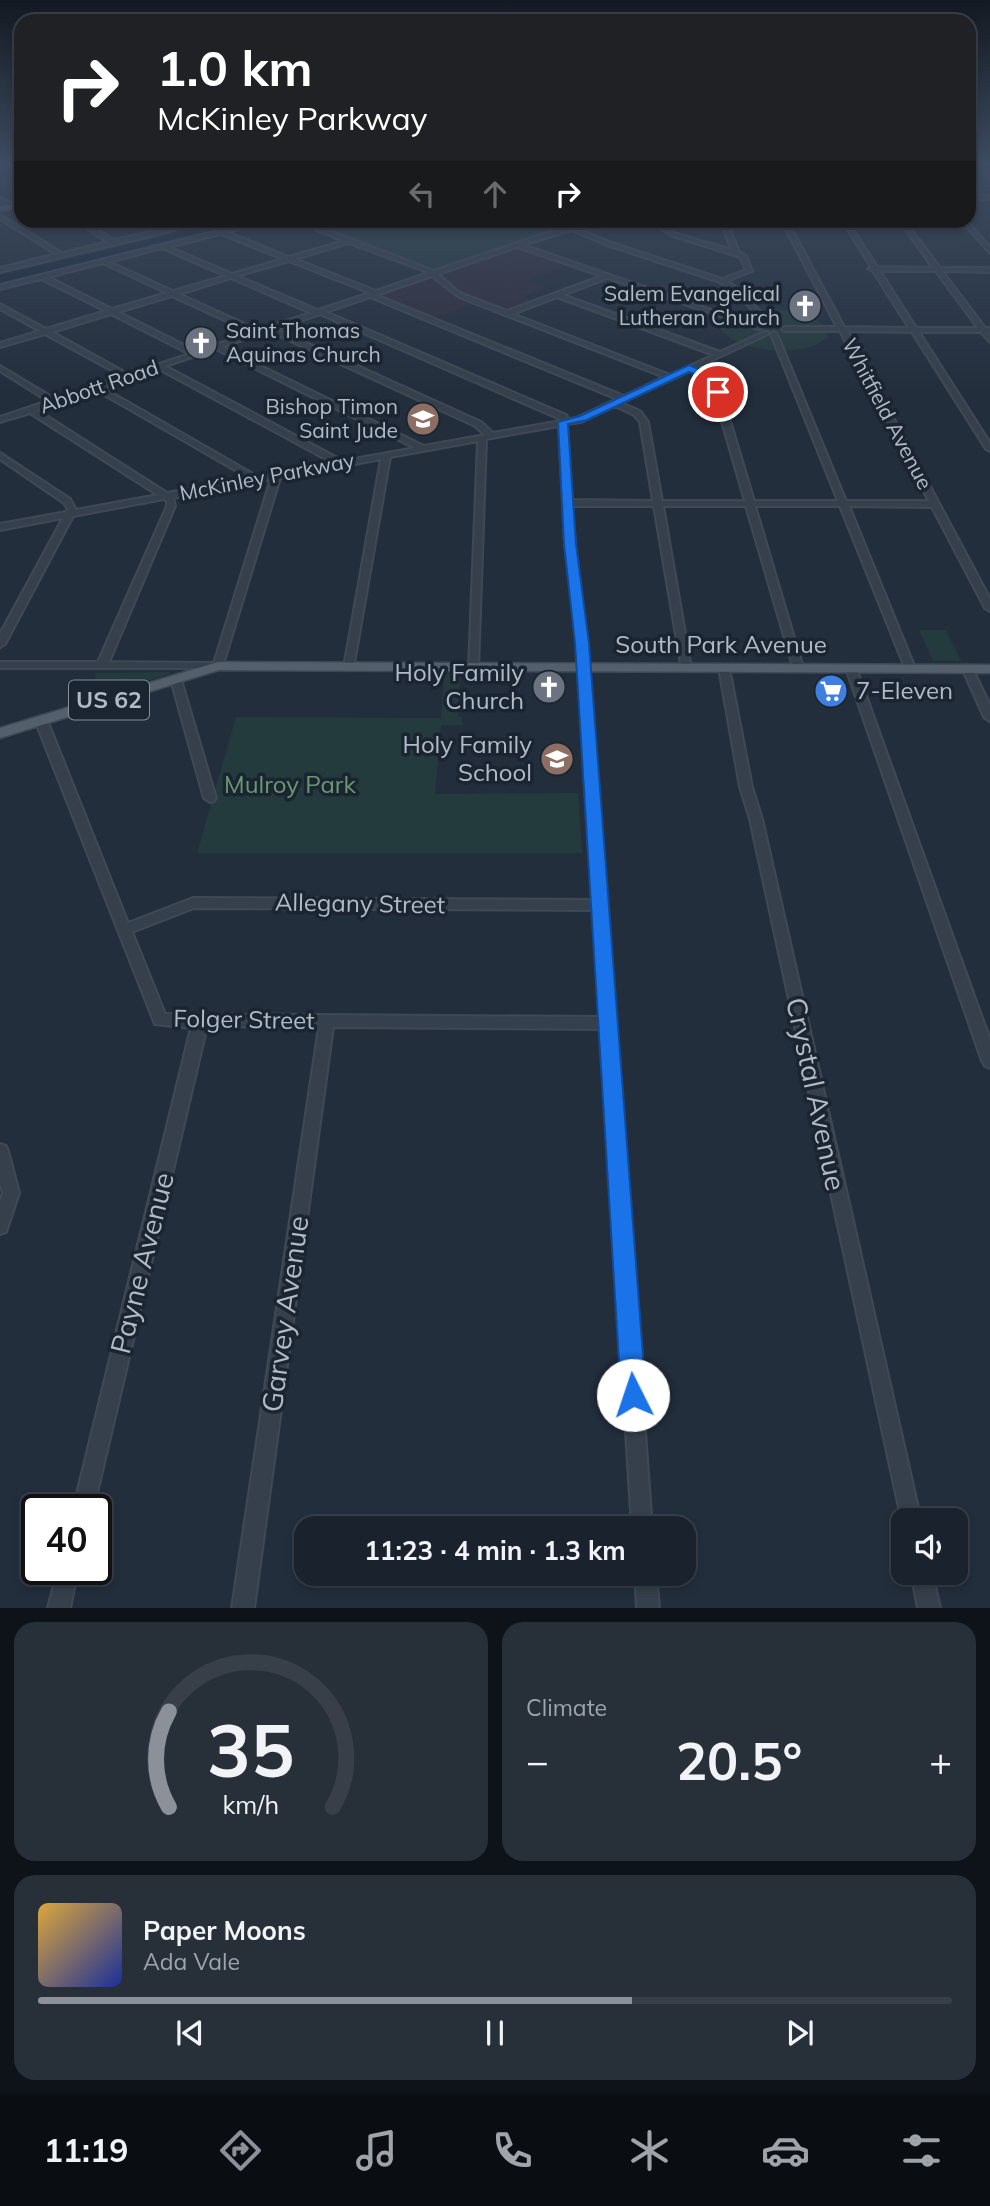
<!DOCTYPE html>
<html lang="en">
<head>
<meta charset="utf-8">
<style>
	:root { --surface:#1a222d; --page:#272f39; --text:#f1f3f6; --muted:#9fa4aa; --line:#383f49; --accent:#8c9099 }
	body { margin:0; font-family:Mulish,sans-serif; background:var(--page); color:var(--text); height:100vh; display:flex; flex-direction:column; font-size:26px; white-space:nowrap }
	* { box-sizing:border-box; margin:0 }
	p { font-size:23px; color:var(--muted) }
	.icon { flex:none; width:38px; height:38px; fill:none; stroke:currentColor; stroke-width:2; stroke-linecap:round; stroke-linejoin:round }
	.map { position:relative; height:1608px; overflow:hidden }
	.sheet { display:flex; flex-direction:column; gap:14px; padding:14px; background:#0e1319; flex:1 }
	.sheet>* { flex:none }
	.banner { position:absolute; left:14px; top:14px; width:962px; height:214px; border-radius:21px; box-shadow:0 4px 10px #0003,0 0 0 2px var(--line); background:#202124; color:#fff; overflow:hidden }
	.fabs { position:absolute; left:891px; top:1508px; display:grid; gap:14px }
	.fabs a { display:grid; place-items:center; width:77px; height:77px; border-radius:14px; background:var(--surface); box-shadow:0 4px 10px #0003,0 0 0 2px var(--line); font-size:35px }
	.speed { position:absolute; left:21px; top:1494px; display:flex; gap:14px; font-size:35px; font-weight:700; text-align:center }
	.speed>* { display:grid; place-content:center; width:91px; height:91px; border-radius:50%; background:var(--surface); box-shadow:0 4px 10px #0003,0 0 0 2px var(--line); line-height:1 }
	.speed .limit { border:4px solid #111; border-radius:10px; background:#fff; color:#111 }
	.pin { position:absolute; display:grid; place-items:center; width:60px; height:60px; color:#fff; margin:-30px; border:4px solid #fff; border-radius:50%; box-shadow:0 2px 7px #0007 }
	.me { position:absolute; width:77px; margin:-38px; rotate:356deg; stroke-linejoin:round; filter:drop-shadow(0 0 5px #0008) }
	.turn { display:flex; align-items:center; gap:24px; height:147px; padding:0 28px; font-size:32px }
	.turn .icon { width:91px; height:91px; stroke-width:2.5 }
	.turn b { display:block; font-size:49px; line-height:60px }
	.lanes { display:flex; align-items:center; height:66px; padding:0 28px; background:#0003; justify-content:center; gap:35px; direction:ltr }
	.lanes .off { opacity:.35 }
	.big { font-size:52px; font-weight:700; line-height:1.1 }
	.sheet .tile { flex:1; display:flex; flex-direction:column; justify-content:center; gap:10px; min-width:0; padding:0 24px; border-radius:21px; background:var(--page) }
	.sheet .dial { align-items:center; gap:0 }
	.dial svg { height:182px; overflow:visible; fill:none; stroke:var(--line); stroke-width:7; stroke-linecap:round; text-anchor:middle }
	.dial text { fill:var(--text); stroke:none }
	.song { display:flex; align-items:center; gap:21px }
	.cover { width:84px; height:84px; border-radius:10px; background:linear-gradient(135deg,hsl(40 70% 55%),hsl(230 70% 35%)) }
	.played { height:7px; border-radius:4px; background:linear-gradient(90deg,var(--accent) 65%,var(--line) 65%) }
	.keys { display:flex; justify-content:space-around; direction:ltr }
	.heat { display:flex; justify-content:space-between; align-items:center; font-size:38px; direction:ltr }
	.sheet .tiles { flex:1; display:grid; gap:14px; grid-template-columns:1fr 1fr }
	.tile:last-child { grid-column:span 2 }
	.trip { position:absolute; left:294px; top:1516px; width:402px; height:70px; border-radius:21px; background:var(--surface); box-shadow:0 4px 10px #0003,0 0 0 2px var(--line); font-weight:700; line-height:70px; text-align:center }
	.tabs { display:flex; height:112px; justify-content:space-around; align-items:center; background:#0a0e12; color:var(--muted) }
	.tabs .icon { width:49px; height:49px }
	.tabs .on { color:var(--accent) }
	.tabs b { font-size:32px; color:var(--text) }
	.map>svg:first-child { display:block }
</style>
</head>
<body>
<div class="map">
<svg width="990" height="1608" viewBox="0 0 990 1608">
	<rect width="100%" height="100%" fill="#222e3c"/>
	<polygon fill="#2f2e3d" points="518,248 568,265 528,281 545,288 524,296 534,301 508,311 482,301 434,318 378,296"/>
	<g fill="#243b3d">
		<polygon points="301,221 593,221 435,272"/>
		<path d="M 771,309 C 791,311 811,313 826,328 L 827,337 C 807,359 737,353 720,329 L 721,321 C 735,309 753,309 771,309 Z"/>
		<polygon points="919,630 946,630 961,661 933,661"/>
		<polygon points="169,672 170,674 86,699 97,684 95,673"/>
		<polygon points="444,674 460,674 458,716 462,717 463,725 441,725 435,794 578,793 582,853 197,853 236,717 441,718"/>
	</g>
	<polygon fill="#15263a" points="230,221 257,221 0,283 0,275"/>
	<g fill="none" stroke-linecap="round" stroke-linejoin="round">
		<defs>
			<g id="minor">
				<polygon points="1,166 7,166 21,173 21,177"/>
				<polygon points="975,166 980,166 990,174 990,179"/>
				<polygon points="990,195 990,199 970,200 970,198"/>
				<polygon points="0,197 14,206 14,208 10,208 0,201"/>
				<polygon points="0,215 62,253 108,242 73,220 80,220 114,240 154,231 135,220 142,220 160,229 195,220 206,220 163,233 0,272 0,268 56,254 0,219"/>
				<path d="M 261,220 L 272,220 L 227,232 L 289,257 L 344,241 L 292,220 L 301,220 L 434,271 L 565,227 L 557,220 L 563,220 L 573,227 L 653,220 L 683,220 L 663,223 L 674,233 L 732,250 L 723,229 L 716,220 L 722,220 L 729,228 L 739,252 L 746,256 L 752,271 L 727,281 L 739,290 L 771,323 L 771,325 L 767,325 L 735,292 L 720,282 L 607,245 L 571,230 L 523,245 L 763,328 L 758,329 L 608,278 L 563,295 L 720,352 L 764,332 L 768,332 L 768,334 L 696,368 L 713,375 L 719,384 L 754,501 L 838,501 L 771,334 L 774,332 L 777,334 L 846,501 L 929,501 L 840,331 L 785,331 L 782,329 L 785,327 L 837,327 L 781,220 L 787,220 L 844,327 L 909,328 L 873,271 L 868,269 L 871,267 L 842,220 L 847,220 L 877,267 L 933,268 L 899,220 L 904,220 L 940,268 L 990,268 L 990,272 L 942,271 L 985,328 L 990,328 L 990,332 L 988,332 L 990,335 L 990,342 L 981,332 L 919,332 L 990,443 L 990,451 L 986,449 L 912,332 L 847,331 L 990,599 L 990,611 L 985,608 L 932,507 L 849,506 L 915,668 L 914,670 L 906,670 L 840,506 L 755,506 L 803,668 L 802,670 L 794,670 L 746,506 L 663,506 L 691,668 L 690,670 L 682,670 L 654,506 L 572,506 L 575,544 L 587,644 L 652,1528 L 632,1528 L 601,1029 L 333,1027 L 254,1608 L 232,1608 L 319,1027 L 207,1026 L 93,1510 L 73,1510 L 191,1028 L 155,1024 L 35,720 L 41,716 L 47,720 L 128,923 L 193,898 L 593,900 L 577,644 L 565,544 L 559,426 L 486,439 L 478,669 L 474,670 L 469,667 L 478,441 L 390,457 L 353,669 L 349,670 L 344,667 L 381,459 L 280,478 L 222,668 L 0,668 L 0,662 L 98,662 L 167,506 L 167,501 L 164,499 L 73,516 L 5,644 L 0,647 L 0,634 L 63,518 L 0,530 L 0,524 L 66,512 L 68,509 L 64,503 L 0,459 L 0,453 L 70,499 L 76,510 L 158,495 L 30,413 L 0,422 L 0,417 L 48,401 L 0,371 L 0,366 L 55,399 L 122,376 L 45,334 L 0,347 L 0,343 L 40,331 L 0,309 L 0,304 L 46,329 L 106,311 L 41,279 L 0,289 L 0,285 ZM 656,224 L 670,235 L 740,257 L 746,270 L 722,279 L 612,243 L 579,230 ZM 221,234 L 283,259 L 232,274 L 169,247 ZM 349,243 L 425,271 L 428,273 L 376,291 L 295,259 ZM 517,247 L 602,276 L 507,311 L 458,292 L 438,274 ZM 162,248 L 226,276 L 173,291 L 109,262 ZM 289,261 L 370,293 L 318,310 L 237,276 ZM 103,263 L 167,293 L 112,309 L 48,277 ZM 880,271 L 936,271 L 978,328 L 916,328 ZM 432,276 L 459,297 L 664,377 L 624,396 L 376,295 ZM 231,278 L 311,313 L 258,330 L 179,294 ZM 172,296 L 252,333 L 196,351 L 118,312 ZM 370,297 L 617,399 L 576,418 L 568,419 L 566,415 L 326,312 ZM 557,297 L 714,355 L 670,375 L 513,314 ZM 111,314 L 190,354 L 128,374 L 52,332 ZM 320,314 L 560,419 L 561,421 L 493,433 L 481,422 L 276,329 ZM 269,331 L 475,426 L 485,435 L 424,446 L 222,347 ZM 216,349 L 415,448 L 343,461 L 165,366 ZM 159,369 L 333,463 L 258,477 L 103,388 ZM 690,371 L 707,379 L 711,384 L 745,501 L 662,501 L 648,422 L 640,411 L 621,403 ZM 96,390 L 249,478 L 167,493 L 37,410 ZM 615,406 L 634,415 L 640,422 L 653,501 L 572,500 L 567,424 L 581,422 ZM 271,479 L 214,663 L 109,662 L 175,506 L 173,498 ZM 194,908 L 593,910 L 600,1017 L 165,1014 L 132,932 Z"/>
				<polygon points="961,220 966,220 990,247 990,253"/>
				<polygon points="724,665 729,668 752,787 762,819 921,1521 903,1521 903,1526 750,819 740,787 719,668"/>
				<polygon points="851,665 856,668 990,1040 990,1068 985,1066 982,1061 846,668"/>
				<polygon points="967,665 972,668 990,705 990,721 984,717 962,668"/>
				<polygon points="176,677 181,680 216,798 214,801 210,802 204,798 171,680"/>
				<polygon points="0,1144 6,1146 8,1151 19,1193 6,1232 0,1234 0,1201 3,1193 0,1183"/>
				<polygon points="58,1570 78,1570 70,1608 48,1608"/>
				<polygon points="635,1573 656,1573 659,1608 637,1608"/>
				<polygon points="911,1573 932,1573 940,1608 918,1608"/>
			</g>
			<g id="major">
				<polygon points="21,203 21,207 0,211 0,207"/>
				<polygon points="218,662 990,665 990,673 219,670 0,738 0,728"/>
			</g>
		</defs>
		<use href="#minor" stroke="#3f4955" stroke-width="4"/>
		<use href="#major" stroke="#3f4955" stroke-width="3"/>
		<use href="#minor" fill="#36404c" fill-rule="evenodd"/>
		<use href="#major" fill="#545f6c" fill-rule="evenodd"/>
	</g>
	<linearGradient id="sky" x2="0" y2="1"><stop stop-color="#131921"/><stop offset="0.42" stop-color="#3e4c61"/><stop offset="1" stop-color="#3e4c61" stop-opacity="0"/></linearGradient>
	<rect width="990" height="391" fill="url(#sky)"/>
	<polygon fill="#1a73e8" stroke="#114b97" stroke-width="2" points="689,365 714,375 723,392 721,394 714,394 706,379 689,372 587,420 568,424 576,544 589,643 646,1395 642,1404 633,1407 625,1404 621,1395 575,643 564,544 558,422 580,416"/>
	<defs>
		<symbol id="church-disc" viewBox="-11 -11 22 22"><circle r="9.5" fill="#6b7280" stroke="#1b2531"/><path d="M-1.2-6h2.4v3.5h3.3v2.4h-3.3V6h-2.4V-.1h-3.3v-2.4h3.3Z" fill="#fff"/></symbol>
		<symbol id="school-disc" viewBox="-11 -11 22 22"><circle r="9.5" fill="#8d6e63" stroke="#1b2531"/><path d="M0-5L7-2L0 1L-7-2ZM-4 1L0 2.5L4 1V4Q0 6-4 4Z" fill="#fff"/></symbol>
		<symbol id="supermarket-disc" viewBox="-11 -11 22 22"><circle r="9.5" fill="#3f7fe0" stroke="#1b2531"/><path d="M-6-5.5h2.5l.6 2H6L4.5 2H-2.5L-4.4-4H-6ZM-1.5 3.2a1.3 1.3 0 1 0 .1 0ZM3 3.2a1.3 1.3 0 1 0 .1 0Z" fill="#fff"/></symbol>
	</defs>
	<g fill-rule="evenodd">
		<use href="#church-disc" x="786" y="287" width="38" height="38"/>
		<use href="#church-disc" x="182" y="324" width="38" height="38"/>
		<use href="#school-disc" x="404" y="400" width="38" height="38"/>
		<use href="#church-disc" x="530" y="668" width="38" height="38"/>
		<use href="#supermarket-disc" x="812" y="672" width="38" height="38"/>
		<use href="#school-disc" x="538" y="740" width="38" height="38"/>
	</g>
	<g text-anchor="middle" stroke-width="7" stroke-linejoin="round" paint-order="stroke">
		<g font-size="21" fill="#b1bbc8" stroke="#1b2531" text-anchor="end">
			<text x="780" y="301">Salem Evangelical<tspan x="780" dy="24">Lutheran Church</tspan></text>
			<text x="226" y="338" text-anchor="start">Saint Thomas<tspan x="226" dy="24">Aquinas Church</tspan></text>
			<text x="398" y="414">Bishop Timon<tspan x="398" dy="24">Saint Jude</tspan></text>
		</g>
		<g font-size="21" fill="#b1bbc8" stroke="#1b2531">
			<text transform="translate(99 387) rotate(-19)" y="7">Abbott Road</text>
			<text transform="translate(887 414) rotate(62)" y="7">Whitfield Avenue</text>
			<text transform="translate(267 477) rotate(-11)" y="7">McKinley Parkway</text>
		</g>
		<rect fill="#1b2531" stroke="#848e9b" stroke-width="2" x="69" y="680.5" width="80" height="39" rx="5"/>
		<g font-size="23" font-weight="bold" fill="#b1bbc8">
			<text x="109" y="708">US 62</text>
		</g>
		<g font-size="24" fill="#b1bbc8" stroke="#1b2531">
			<text x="721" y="653">South Park Avenue</text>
			<text transform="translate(360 904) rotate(1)" y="8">Allegany Street</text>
			<text transform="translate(244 1020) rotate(1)" y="8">Folger Street</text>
		</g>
		<g font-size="24" fill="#b1bbc8" stroke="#1b2531" text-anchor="end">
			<text x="524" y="681">Holy Family<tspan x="524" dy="28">Church</tspan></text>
			<text x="856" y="699" text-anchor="start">7-Eleven</text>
			<text x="532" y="753">Holy Family<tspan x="532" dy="28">School</tspan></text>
		</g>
		<g font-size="24" fill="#689971" stroke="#1b2531">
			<text x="290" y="793">Mulroy Park</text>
		</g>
		<g font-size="28" fill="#b1bbc8" stroke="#1b2531">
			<text transform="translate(816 1094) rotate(78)" y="10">Crystal Avenue</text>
			<text transform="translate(142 1263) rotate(-76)" y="10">Payne Avenue</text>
			<text transform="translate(285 1314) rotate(-82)" y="10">Garvey Avenue</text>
		</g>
	</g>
</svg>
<div class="fabs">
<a><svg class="icon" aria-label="sound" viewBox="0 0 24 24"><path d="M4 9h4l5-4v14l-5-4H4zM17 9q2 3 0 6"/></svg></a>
</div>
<div class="speed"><div class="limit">40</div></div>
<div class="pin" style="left:718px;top:392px;background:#d93025"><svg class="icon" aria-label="arrive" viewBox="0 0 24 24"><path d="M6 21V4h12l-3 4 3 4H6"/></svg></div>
<svg class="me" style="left:633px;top:1395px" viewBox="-20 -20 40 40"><circle r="19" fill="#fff"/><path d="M0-13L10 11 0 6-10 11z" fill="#1a73e8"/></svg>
<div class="trip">11:23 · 4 min · 1.3 km</div>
<div class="banner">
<div class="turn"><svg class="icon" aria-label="right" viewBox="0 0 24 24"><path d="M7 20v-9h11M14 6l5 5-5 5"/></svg><div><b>1.0 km</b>McKinley Parkway</div></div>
<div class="lanes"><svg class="icon off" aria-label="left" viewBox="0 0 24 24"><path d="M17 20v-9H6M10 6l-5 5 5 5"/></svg><svg class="icon off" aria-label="ahead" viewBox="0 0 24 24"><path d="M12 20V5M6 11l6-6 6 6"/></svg><svg class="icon" aria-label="right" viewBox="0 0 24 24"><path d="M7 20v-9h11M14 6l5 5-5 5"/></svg></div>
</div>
</div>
<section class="sheet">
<div class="tiles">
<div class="tile dial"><svg viewBox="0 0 100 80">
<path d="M14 69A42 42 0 1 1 86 69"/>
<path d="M14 69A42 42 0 0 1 14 27" stroke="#8c9099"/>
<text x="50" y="56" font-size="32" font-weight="700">35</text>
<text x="50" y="72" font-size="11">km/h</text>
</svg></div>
<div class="tile"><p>Climate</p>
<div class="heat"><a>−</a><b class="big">20.5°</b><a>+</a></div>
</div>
<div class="tile">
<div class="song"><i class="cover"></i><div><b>Paper Moons</b><p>Ada Vale</p></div></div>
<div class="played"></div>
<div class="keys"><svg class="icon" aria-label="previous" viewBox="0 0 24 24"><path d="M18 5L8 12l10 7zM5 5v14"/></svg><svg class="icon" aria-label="pause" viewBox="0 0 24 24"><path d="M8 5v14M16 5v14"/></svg><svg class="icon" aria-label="next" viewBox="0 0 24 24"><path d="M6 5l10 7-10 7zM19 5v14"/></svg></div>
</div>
</div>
</section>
<nav class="tabs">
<b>11:19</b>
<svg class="icon on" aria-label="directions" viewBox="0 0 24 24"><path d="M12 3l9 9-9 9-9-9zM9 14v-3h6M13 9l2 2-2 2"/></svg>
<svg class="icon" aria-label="music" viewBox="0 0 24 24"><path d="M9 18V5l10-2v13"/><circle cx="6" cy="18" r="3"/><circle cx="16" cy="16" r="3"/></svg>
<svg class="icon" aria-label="phone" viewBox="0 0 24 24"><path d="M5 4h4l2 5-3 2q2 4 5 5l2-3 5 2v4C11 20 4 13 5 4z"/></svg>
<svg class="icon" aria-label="climate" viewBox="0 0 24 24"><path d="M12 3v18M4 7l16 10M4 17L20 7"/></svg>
<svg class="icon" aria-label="car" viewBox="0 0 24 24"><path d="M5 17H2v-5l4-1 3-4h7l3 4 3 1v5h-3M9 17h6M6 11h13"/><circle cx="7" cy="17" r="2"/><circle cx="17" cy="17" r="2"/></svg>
<svg class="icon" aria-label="filters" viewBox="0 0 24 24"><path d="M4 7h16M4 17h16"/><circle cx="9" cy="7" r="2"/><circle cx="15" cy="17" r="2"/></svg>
</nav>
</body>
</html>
